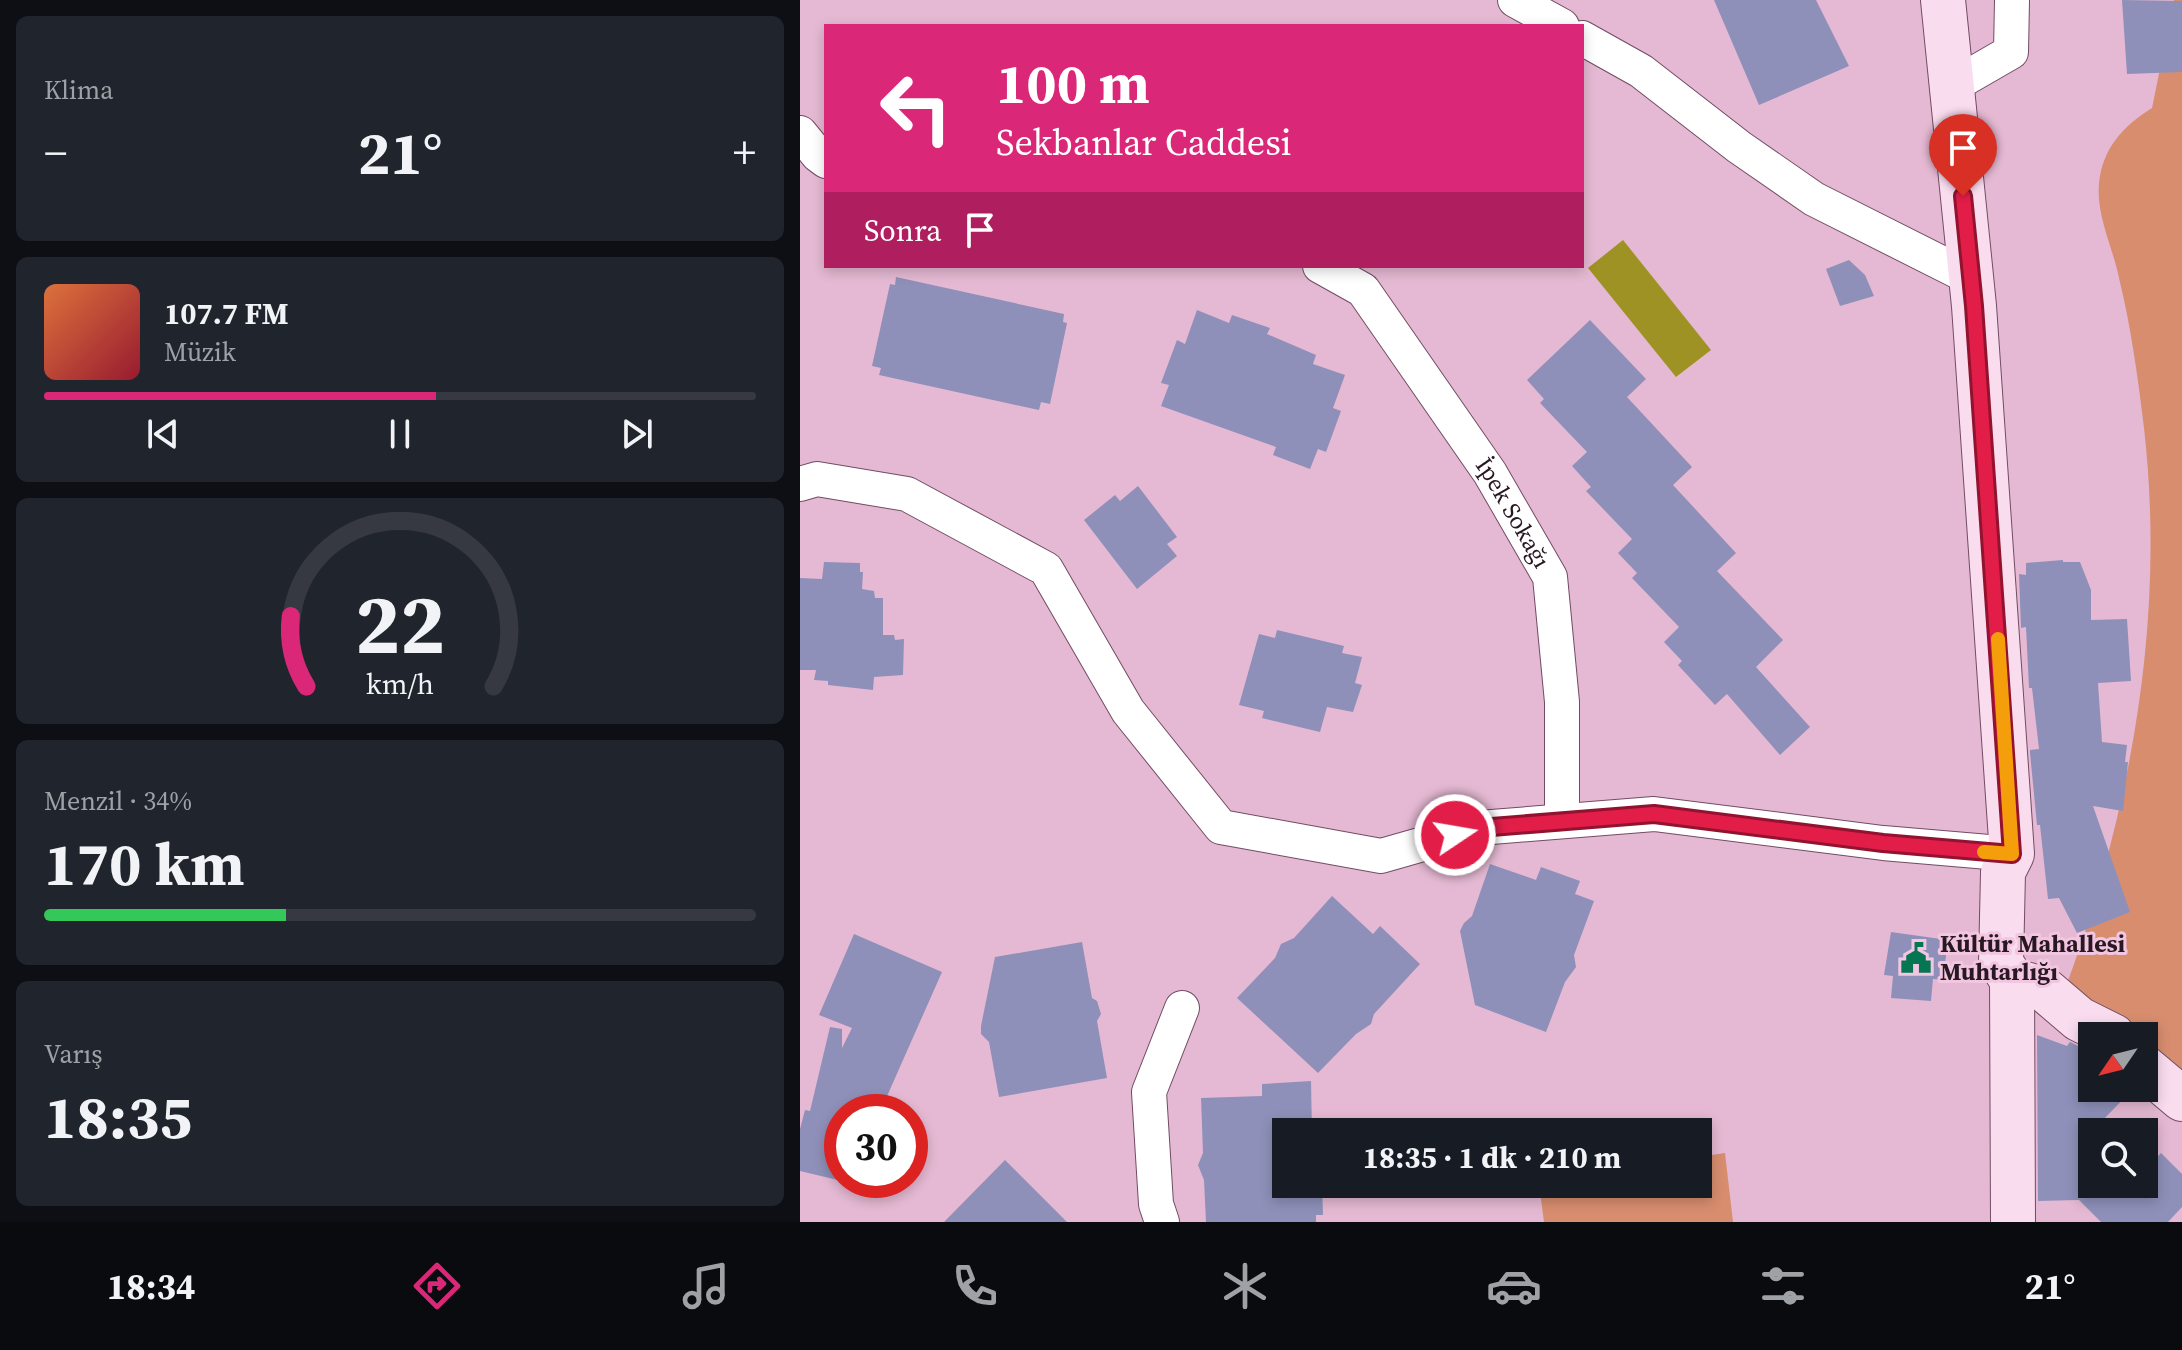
<!DOCTYPE html>
<html lang="tr">
<head>
<meta charset="utf-8">
<style>
	:root { --surface:#171b24; --page:#20242c; --text:#f1f3f6; --muted:#9ea1a6; --line:#363941; --accent:#db2777 }
	body { margin:0; font-family:"Source Serif 4",serif; background:var(--page); color:var(--text); height:100vh; display:flex; flex-direction:column; font-size:30px; white-space:nowrap }
	* { box-sizing:border-box; margin:0 }
	p { font-size:26px; color:var(--muted) }
	.icon { flex:none; width:44px; height:44px; fill:none; stroke:currentColor; stroke-width:2; stroke-linecap:round; stroke-linejoin:round }
	.map { position:relative; flex:1; overflow:hidden }
	.panel { display:flex; flex-direction:column; gap:16px; padding:16px; background:#0d0f14; width:800px }
	.panel>* { flex:none }
	.guide { position:absolute; left:24px; top:24px; width:760px; height:244px; border-radius:0px; box-shadow:0 4px 12px #0003; background:#db2777; color:#fff; overflow:hidden }
	.needle { width:52px; rotate:235deg }
	.buttons { position:absolute; left:1278px; top:1022px; display:grid; gap:16px }
	.buttons a { display:grid; place-items:center; width:80px; height:80px; border-radius:0px; background:var(--surface); box-shadow:0 4px 12px #0003; font-size:40px }
	.speed { position:absolute; left:24px; top:1094px; display:flex; gap:16px; font-size:40px; font-weight:700; text-align:center }
	.speed>* { display:grid; place-content:center; width:104px; height:104px; border-radius:50%; background:var(--surface); box-shadow:0 4px 12px #0003; line-height:1 }
	.speed .limit { border:12px solid #d22; background:#fff; color:#111 }
	.pin { position:absolute; display:grid; place-items:center; width:68px; height:68px; color:#fff; margin:-82px -34px; border-radius:50% 50% 50% 0; rotate:-45deg; box-shadow:0 0 8px #0007 }
	.pin .icon { rotate:45deg }
	.me { position:absolute; width:88px; margin:-44px; rotate:78deg; stroke-linejoin:round; filter:drop-shadow(0 0 6px #0008) }
	.turn { display:flex; align-items:center; gap:28px; height:168px; padding:0 40px; font-size:36px }
	.turn .icon { width:104px; height:104px; stroke-width:2.5 }
	.turn b { display:block; font-size:56px; line-height:68px }
	.then { display:flex; align-items:center; height:76px; padding:0 40px; background:#0003; gap:16px; font-size:30px }
	.big { font-size:60px; font-weight:700; line-height:1.1 }
	.panel .card { flex:1; display:flex; flex-direction:column; justify-content:center; gap:12px; min-width:0; padding:0 28px; border-radius:12px; background:var(--page) }
	.panel .dial { align-items:center; gap:0 }
	.dial svg { height:208px; overflow:visible; fill:none; stroke:var(--line); stroke-width:7; stroke-linecap:round; text-anchor:middle }
	.dial text { fill:var(--text); stroke:none }
	.song { display:flex; align-items:center; gap:24px }
	.cover { width:96px; height:96px; border-radius:12px; background:linear-gradient(135deg,hsl(20 70% 55%),hsl(350 70% 35%)) }
	.played { height:8px; border-radius:4px; background:linear-gradient(90deg,var(--accent) 55%,var(--line) 55%) }
	.keys { display:flex; justify-content:space-around; direction:ltr }
	.heat { display:flex; justify-content:space-between; align-items:center; font-size:44px; direction:ltr }
	.charge { height:12px; border-radius:6px; background:linear-gradient(90deg,#34c759 34%,var(--line) 0) }
	.trip { position:absolute; left:472px; top:1118px; width:440px; height:80px; border-radius:0px; background:var(--surface); box-shadow:0 4px 12px #0003; font-weight:700; line-height:80px; text-align:center }
	.menu { display:flex; height:128px; justify-content:space-around; align-items:center; background:#090b0e; color:var(--muted) }
	.menu .icon { width:56px; height:56px }
	.menu .current { color:var(--accent) }
	.menu b { font-size:36px; color:var(--text) }
	main { display:flex; flex:1; min-height:0 }
	.map>svg:first-child { display:block }
</style>
</head>
<body>
<main>
<section class="panel">
<div class="card"><p>Klima</p>
<div class="heat"><a>−</a><b class="big">21°</b><a>+</a></div>
</div>
<div class="card">
<div class="song"><i class="cover"></i><div><b>107.7 FM</b><p>Müzik</p></div></div>
<div class="played"></div>
<div class="keys"><svg class="icon" aria-label="previous" viewBox="0 0 24 24"><path d="M18 5L8 12l10 7zM5 5v14"/></svg><svg class="icon" aria-label="pause" viewBox="0 0 24 24"><path d="M8 5v14M16 5v14"/></svg><svg class="icon" aria-label="next" viewBox="0 0 24 24"><path d="M6 5l10 7-10 7zM19 5v14"/></svg></div>
</div>
<div class="card dial"><svg viewBox="0 0 100 80">
<path d="M14 69A42 42 0 1 1 86 69"/>
<path d="M14 69A42 42 0 0 1 8 42" stroke="#db2777"/>
<text x="50" y="56" font-size="32" font-weight="700">22</text>
<text x="50" y="72" font-size="11">km/h</text>
</svg></div>
<div class="card"><p>Menzil · 34%</p><b class="big">170 km</b><div class="charge"></div></div>
<div class="card"><p>Varış</p><b class="big">18:35</b></div>
</section>
<div class="map">
<svg width="1382" height="1222" viewBox="0 0 1382 1222">
	<rect width="100%" height="100%" fill="#e5b9d3"/>
	<g fill="#d88d6f">
		<path d="M 1374,0 L 1382,0 L 1382,1087 L 1344,1057 L 1344,1036 L 1319,1036 L 1264,992 C 1331,811 1366,620 1344,428 C 1338,378 1331,327 1319,278 C 1313,248 1296,215 1299,184 C 1302,149 1323,126 1352,108 Z"/>
		<polygon points="925,1153 933,1222 744,1222 739,1184 898,1184 898,1157"/>
	</g>
	<polygon fill="#9f9224" points="823,240 911,350 876,377 788,268"/>
	<g fill="#8e90b9">
		<polygon points="914,0 1016,0 1049,66 959,105"/>
		<polygon points="1322,0 1382,1 1382,72 1327,74"/>
		<polygon points="1049,260 1065,275 1074,296 1040,306 1026,269"/>
		<polygon points="96,277 264,314 263,322 267,323 250,404 241,402 239,410 79,375 81,368 72,366 90,284 95,285"/>
		<polygon points="397,310 429,323 432,315 470,328 467,334 516,355 513,364 545,375 533,408 541,411 526,452 518,449 510,469 473,455 476,447 361,406 369,385 361,383 377,340 385,344"/>
		<polygon points="790,320 846,379 827,397 892,467 873,485 936,553 917,571 983,640 956,667 1010,727 980,755 927,694 915,705 878,665 882,661 864,642 879,627 832,578 837,573 818,553 832,539 786,491 791,487 772,466 787,452 740,403 744,399 727,380"/>
		<polygon points="338,486 377,537 367,544 377,556 337,589 284,520 315,495 320,501"/>
		<polygon points="1263,560 1263,562 1280,562 1291,590 1291,620 1327,619 1331,681 1298,683 1302,742 1327,745 1325,762 1328,762 1323,811 1293,806 1330,912 1277,933 1259,898 1248,899 1240,825 1237,825 1230,753 1230,750 1239,749 1232,688 1229,688 1226,627 1221,628 1219,574 1226,575 1226,563"/>
		<polygon points="24,562 60,563 60,572 63,572 62,589 74,591 75,598 83,598 83,635 94,635 95,640 104,639 103,675 74,677 73,690 28,685 28,681 14,680 16,670 0,670 0,578 22,579"/>
		<polygon points="477,630 544,646 542,653 562,657 555,683 562,685 553,712 527,707 520,732 462,718 464,711 439,705 459,634 475,638"/>
		<polygon points="690,864 736,880 741,867 780,881 775,894 794,901 774,955 776,967 765,982 746,1032 675,1005 660,931 664,923 672,916"/>
		<polygon points="532,896 573,934 580,926 620,964 574,1014 571,1024 556,1034 518,1073 437,998 475,958 481,944 494,938"/>
		<polygon points="1091,932 1148,940 1143,980 1133,979 1131,1001 1091,998 1093,976 1084,975"/>
		<polygon points="54,934 142,972 80,1112 42,1112 42,1181 0,1171 0,1129 5,1110 10,1111 30,1027 42,1029 42,1048 52,1028 19,1015"/>
		<polygon points="282,942 292,998 297,1001 301,1014 297,1021 307,1078 199,1097 189,1042 181,1034 181,1026 195,957"/>
		<polygon points="1237,1035 1267,1046 1270,1042 1292,1053 1292,1088 1332,1090 1302,1121 1313,1132 1292,1132 1292,1184 1344,1184 1344,1162 1349,1166 1361,1153 1382,1174 1382,1207 1368,1222 1301,1222 1279,1200 1238,1201"/>
		<polygon points="511,1081 512,1132 486,1132 486,1184 522,1184 523,1215 516,1215 516,1222 406,1222 404,1180 398,1165 403,1153 401,1098 462,1096 462,1084"/>
		<polygon points="205,1160 267,1222 144,1222"/>
	</g>
	<g fill="none" stroke-linecap="round" stroke-linejoin="round">
		<defs>
			<g id="street">
				<polyline points="715,0 762,26"/>
				<polyline points="782,38 841,71 939,147 1014,199 1171,278"/>
				<polyline points="1152,86 1211,52 1212,0"/>
				<polyline points="0,133 18,155 26,161"/>
				<path id="s1" d="M 520,266 L 563,290 L 690,473 L 750,577 L 762,702 L 762,821"/>
				<polyline points="0,484 17,479 107,494 246,569 328,711 421,827 581,856 679,828 854,814 1083,843 1212,854"/>
				<polyline points="362,1222 356,1204 349,1092 382,1008"/>
			</g>
			<g id="secondary">
				<polyline points="1143,0 1174,306 1212,854 1203,872 1201,963 1212,980 1213,1222"/>
				<polyline points="1212,980 1245,990 1279,1019 1313,1036"/>
				<polyline points="1344,1067 1382,1099"/>
			</g>
		</defs>
		<use href="#street" stroke="#724c63" stroke-width="36"/>
		<use href="#secondary" stroke="#724c63" stroke-width="46"/>
		<use href="#street" stroke="#fff" stroke-width="34"/>
		<use href="#secondary" stroke="#fadcef" stroke-width="44"/>
	</g>
	<g fill="none" stroke-linecap="round" stroke-linejoin="round">
		<defs>
			<polyline id="route" points="655,835 679,828 854,814 1083,843 1212,854 1174,306 1163,196"/>
		</defs>
		<use href="#route" stroke="#92132f" stroke-width="20"/>
		<use href="#route" stroke="#e11d48" stroke-width="14"/>
		<polyline stroke="#f59e0b" stroke-width="14" points="1184,852 1212,854 1198,639"/>
	</g>
	<defs>
		<symbol id="civic-bare" viewBox="-9 -9 18 18"><path d="M-.6-6.5H3V-4.5H.6V-3L4-1V1h2V6H-6V1h2V-1L-.6-3ZM-1.2 2.5V6h2.4V2.5Z" fill="#057651" stroke="#f2c6e0" stroke-width="2.5" paint-order="stroke"/></symbol>
	</defs>
	<g fill-rule="evenodd">
		<use href="#civic-bare" x="1094" y="936" width="44" height="44"/>
	</g>
	<g text-anchor="middle" stroke-width="6" stroke-linejoin="round" paint-order="stroke">
		<g font-size="24" fill="#281822" stroke="#f2c6e0">
			<text dy="8" stroke="none"><textPath href="#s1" startOffset="318">İpek Sokağı</textPath></text>
		</g>
		<g font-size="24" font-weight="bold" fill="#281822" stroke="#f2c6e0" text-anchor="start">
			<text x="1140" y="952">Kültür Mahallesi<tspan x="1140" dy="28">Muhtarlığı</tspan></text>
		</g>
	</g>
</svg>
<div class="buttons">
<a><svg class="needle" viewBox="-14 -14 28 28"><path d="M0-13l5 13h-10z" fill="#e53935"/><path d="M0 13l5-13h-10z" fill="#9ea1a6"/></svg></a>
<a><svg class="icon" aria-label="search" viewBox="0 0 24 24"><circle cx="10" cy="10" r="6"/><path d="M15 15l6 6"/></svg></a>
</div>
<div class="speed"><div class="limit">30</div></div>
<div class="pin" style="left:1163px;top:196px;background:#d93025"><svg class="icon" aria-label="arrive" viewBox="0 0 24 24"><path d="M6 21V4h12l-3 4 3 4H6"/></svg></div>
<svg class="me" style="left:655px;top:835px" viewBox="-20 -20 40 40"><circle r="17" fill="#e11d48" stroke="#fff" stroke-width="3"/><path d="M0-11L8 9 0 5-8 9z" fill="#fff"/></svg>
<div class="trip">18:35 · 1 dk · 210 m</div>
<div class="guide">
<div class="turn"><svg class="icon" aria-label="left" viewBox="0 0 24 24"><path d="M17 20v-9H6M10 6l-5 5 5 5"/></svg><div><b>100 m</b>Sekbanlar Caddesi</div></div>
<div class="then">Sonra<svg class="icon" aria-label="arrive" viewBox="0 0 24 24"><path d="M6 21V4h12l-3 4 3 4H6"/></svg></div>
</div>
</div>
</main>
<nav class="menu">
<b>18:34</b>
<svg class="icon current" aria-label="directions" viewBox="0 0 24 24"><path d="M12 3l9 9-9 9-9-9zM9 14v-3h6M13 9l2 2-2 2"/></svg>
<svg class="icon" aria-label="music" viewBox="0 0 24 24"><path d="M9 18V5l10-2v13"/><circle cx="6" cy="18" r="3"/><circle cx="16" cy="16" r="3"/></svg>
<svg class="icon" aria-label="phone" viewBox="0 0 24 24"><path d="M5 4h4l2 5-3 2q2 4 5 5l2-3 5 2v4C11 20 4 13 5 4z"/></svg>
<svg class="icon" aria-label="climate" viewBox="0 0 24 24"><path d="M12 3v18M4 7l16 10M4 17L20 7"/></svg>
<svg class="icon" aria-label="car" viewBox="0 0 24 24"><path d="M5 17H2v-5l4-1 3-4h7l3 4 3 1v5h-3M9 17h6M6 11h13"/><circle cx="7" cy="17" r="2"/><circle cx="17" cy="17" r="2"/></svg>
<svg class="icon" aria-label="filters" viewBox="0 0 24 24"><path d="M4 7h16M4 17h16"/><circle cx="9" cy="7" r="2"/><circle cx="15" cy="17" r="2"/></svg>
<b>21°</b>
</nav>
</body>
</html>
